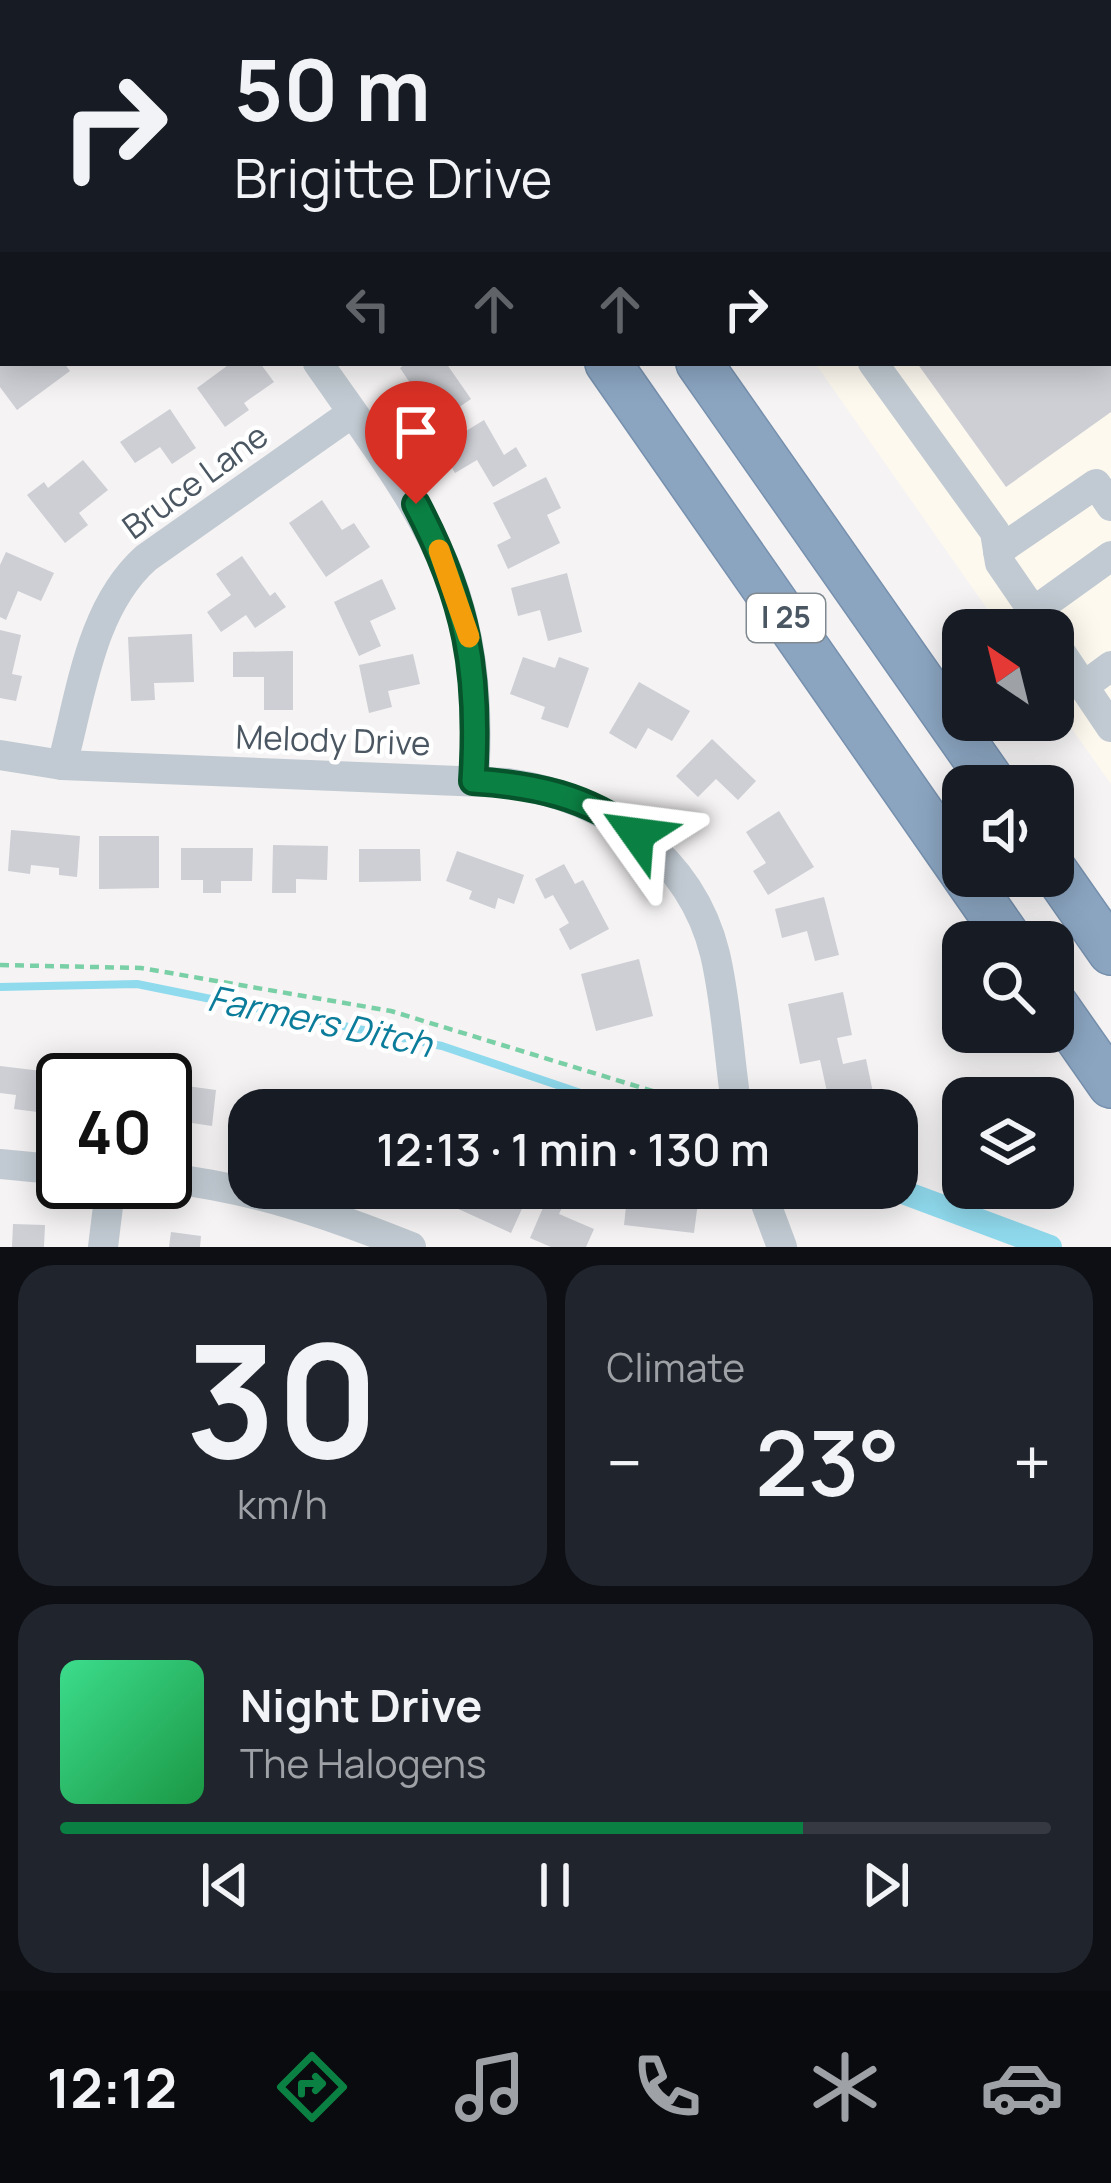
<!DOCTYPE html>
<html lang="en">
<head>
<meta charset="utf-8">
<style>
	:root { --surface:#171b24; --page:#20242c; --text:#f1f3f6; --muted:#9ea1a6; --line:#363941; --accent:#0b8043 }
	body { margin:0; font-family:Manrope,sans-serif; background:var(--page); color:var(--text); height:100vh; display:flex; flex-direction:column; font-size:45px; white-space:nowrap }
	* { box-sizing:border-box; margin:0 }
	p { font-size:39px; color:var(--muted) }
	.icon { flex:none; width:66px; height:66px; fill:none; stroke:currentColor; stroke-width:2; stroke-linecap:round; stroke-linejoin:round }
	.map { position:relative; height:1247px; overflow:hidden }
	.panel { display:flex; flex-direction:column; gap:18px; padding:18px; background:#0d0f14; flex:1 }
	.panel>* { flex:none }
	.top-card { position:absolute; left:0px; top:0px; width:1113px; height:366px; box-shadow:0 6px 30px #0003; background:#171b24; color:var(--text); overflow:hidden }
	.needle { width:78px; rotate:325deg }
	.fabs { position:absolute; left:942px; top:609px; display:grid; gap:24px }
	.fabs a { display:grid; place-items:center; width:132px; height:132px; border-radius:24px; background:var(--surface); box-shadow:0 6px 30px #0003; font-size:60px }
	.speed { position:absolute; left:36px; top:1053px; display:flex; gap:24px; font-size:60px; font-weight:700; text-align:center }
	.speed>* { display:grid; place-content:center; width:156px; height:156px; border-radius:50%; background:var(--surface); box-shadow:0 6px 30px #0003; line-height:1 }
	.speed .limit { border:6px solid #111; border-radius:18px; background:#fff; color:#111 }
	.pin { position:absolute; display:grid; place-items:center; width:102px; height:102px; color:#fff; margin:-123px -51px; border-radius:50% 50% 50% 0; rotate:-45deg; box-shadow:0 0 12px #0007 }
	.pin .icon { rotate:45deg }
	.me { position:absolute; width:132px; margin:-66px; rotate:301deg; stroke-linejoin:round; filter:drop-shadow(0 0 9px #0008) }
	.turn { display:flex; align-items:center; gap:42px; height:252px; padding:0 36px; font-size:54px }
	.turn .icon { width:156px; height:156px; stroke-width:2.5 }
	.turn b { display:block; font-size:84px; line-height:102px }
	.lanes { display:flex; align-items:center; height:114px; padding:0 36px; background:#0003; justify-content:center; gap:60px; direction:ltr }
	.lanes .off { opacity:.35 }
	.big { font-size:90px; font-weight:600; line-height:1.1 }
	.panel .widget { flex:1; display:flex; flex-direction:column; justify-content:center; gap:18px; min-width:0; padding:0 42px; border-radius:36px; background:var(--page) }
	.panel .dial { align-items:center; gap:0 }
	.dial b { font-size:156px; line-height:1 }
	.song { display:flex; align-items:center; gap:36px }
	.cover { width:144px; height:144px; border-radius:18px; background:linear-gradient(135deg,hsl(150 70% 55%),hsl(140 70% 35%)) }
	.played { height:12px; border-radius:6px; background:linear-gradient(90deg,var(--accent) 75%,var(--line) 75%) }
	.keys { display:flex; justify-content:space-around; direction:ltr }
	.heat { display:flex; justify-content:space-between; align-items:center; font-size:66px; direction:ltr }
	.panel .tiles { flex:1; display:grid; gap:18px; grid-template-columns:1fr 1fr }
	.widget:last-child { grid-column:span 2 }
	.trip { position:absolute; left:228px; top:1089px; width:690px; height:120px; border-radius:36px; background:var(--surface); box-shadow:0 6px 30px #0003; font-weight:600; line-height:120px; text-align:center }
	.tabs { display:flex; height:192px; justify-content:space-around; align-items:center; background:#090b0e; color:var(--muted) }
	.tabs .icon { width:84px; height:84px }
	.tabs .active { color:var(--accent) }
	.tabs b { font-size:54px; color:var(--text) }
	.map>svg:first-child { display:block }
</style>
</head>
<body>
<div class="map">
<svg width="1111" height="1247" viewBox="0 0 1111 1247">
	<rect width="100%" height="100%" fill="#f5f3f3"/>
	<polygon fill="#fdf9ef" points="559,0 1111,0 1111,784 1053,702 1053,630 1002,630 815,363 1110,363 1110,3"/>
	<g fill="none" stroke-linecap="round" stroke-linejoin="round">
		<polyline stroke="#90daee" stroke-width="8" points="0,987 137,984 442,1046 631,1110"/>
		<polyline stroke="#90daee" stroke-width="24" points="892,1188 1050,1247"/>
	</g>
	<g fill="#cdcfd5">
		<polygon points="0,363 64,363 70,371 17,410 0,387"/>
		<polygon points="231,363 260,363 274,382 244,403 249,410 225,427 197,388"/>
		<polygon points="407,363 446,363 471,399 426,430 410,406 421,399 400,368"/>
		<polygon points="917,363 1111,363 1111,412 1006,487"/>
		<polygon points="170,409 196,448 172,464 160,447 135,463 120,442"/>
		<polygon points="484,420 504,455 516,447 527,466 493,487 477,460 455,473 440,447"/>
		<polygon points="83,460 108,490 79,513 88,525 65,543 27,495 44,482 48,488"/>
		<polygon points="546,477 561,508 547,515 560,543 508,569 497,545 511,538 493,503"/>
		<polygon points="322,500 342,530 354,523 370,547 326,577 289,523"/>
		<polygon points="6,552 54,573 41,601 18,591 6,620 0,617 0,565"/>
		<polygon points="242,556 270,596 275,592 286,607 255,628 246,615 221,632 207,612 231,595 216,574"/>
		<polygon points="567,573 582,632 548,641 540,610 518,616 511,588"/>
		<polygon points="382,579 396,609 370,621 381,646 359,656 334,602"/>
		<polygon points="0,630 21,635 12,674 22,676 16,701 0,698"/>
		<polygon points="192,634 194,682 154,683 155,700 131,701 128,637"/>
		<polygon points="293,651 293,710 264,710 264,677 233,677 233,652"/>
		<polygon points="413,654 420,684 388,691 392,707 369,713 359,665"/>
		<polygon points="523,657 555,668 559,657 589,668 568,728 541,719 545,707 510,694"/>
		<polygon points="639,682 690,711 672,741 648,728 636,749 609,733"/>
		<polygon points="712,739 756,781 738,800 716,779 698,797 676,776"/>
		<polygon points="779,811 814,867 768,895 753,871 766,863 746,832"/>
		<polygon points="11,830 80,836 77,877 59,875 59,868 31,865 30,874 8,871"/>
		<polygon points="99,836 159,836 159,888 99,889"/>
		<polygon points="273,845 328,846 327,880 296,879 296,893 272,893"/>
		<polygon points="181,848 253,848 252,881 221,881 221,893 203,893 203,880 181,880"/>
		<polygon points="359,849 420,849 421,881 359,882"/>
		<polygon points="457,851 524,875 514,904 498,898 495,909 469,899 472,891 446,881"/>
		<polygon points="564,864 575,884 583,880 609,929 570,950 559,929 569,923 553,895 545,899 535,879"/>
		<polygon points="824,897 839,955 815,961 807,931 782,938 775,909"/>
		<polygon points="639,959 653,1016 596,1031 581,974"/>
		<polygon points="843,992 852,1035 837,1038 843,1064 866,1059 875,1102 831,1110 820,1060 800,1064 788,1004"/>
		<polygon points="0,1066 50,1072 45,1113 14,1109 16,1095 0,1093"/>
		<polygon points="165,1083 216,1090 212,1126 165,1119"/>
		<polygon points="237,1100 274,1108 274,1110 249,1110 249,1136 230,1133"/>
		<polygon points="462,1188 495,1195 499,1188 530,1191 511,1233 454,1207"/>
		<polygon points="628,1188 668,1188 667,1198 698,1202 694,1233 624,1225"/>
		<polygon points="548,1196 564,1203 559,1214 594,1229 586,1247 551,1247 530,1238"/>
		<polygon points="13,1224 45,1225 44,1247 12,1247"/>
		<polygon points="171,1232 201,1236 200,1247 169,1247"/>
	</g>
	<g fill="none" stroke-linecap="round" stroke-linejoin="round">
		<defs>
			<g id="highway">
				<polyline points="354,0 356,3"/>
				<polyline points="443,0 445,3"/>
				<polyline points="608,363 963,873"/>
				<polyline points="699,363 995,786"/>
				<polyline points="1053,869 1111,952"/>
				<polyline points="965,876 1011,942"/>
				<polyline points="1053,1002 1111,1085"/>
			</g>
		</defs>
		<use href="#highway" stroke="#7690ad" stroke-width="48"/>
		<polyline stroke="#7ad0a6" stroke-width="4.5" stroke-dasharray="9 6" stroke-linecap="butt" points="0,965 141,968 391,1011 708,1108"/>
		<g stroke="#c1cad2" stroke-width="30">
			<polyline points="647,0 648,3"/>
			<polyline points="0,288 3,286"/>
			<path d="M 318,363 C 425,516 486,585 474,781"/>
			<polyline points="873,363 995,532 1000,563 1046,630"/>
			<polyline points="998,551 1096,484 1111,506"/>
			<polyline points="1033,612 1111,556"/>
			<polyline points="1053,641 1111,727"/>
			<polyline points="1084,686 1111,666"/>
			<path d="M 0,755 L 62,765 L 508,783 C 605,797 691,856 715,954 C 727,1005 729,1059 737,1110"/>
			<path d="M 62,765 C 81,695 90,608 146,558 L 352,413"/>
			<polyline points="0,1164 63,1170"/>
			<path d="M 165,1178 C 253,1188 329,1214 411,1247"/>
			<polyline points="760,1188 782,1247"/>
			<polyline points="103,1247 111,1182"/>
		</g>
		<use href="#highway" stroke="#8ba5c1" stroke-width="45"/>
	</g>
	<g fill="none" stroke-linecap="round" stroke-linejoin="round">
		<defs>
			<path id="route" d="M 416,504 C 467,601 480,672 473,781 C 535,785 587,796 637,834"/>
		</defs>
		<use href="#route" stroke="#07532c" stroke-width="30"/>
		<use href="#route" stroke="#0b8043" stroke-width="21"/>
		<polyline stroke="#f59e0b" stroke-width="21" points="439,550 469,637"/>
	</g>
	<g text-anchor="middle" stroke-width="9" stroke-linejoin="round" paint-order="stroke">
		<rect fill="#fff" stroke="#808990" stroke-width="3" x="747" y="594" width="78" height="48" rx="9"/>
		<g font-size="30" font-weight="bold" fill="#4a5661">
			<text x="786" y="628">I 25</text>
		</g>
		<g font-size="33" fill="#4a5661" stroke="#fff">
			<text transform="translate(195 481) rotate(-36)" y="12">Bruce Lane</text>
			<text transform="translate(333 740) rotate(2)" y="12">Melody Drive</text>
		</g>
		<g font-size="36" font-style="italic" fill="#0c7c9b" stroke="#fff">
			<text transform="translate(320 1021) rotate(12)" y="13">Farmers Ditch</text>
		</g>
	</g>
</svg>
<div class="fabs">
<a><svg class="needle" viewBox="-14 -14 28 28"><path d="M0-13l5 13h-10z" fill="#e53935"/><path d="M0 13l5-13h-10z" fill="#9ea1a6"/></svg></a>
<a><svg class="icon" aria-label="sound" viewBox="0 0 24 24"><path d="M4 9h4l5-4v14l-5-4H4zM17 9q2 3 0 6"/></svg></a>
<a><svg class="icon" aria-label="search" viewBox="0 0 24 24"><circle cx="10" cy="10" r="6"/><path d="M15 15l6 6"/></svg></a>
<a><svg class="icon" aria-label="layers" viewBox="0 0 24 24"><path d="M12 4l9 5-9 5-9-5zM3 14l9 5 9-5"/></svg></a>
</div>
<div class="speed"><div class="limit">40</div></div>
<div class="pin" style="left:416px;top:504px;background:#d93025"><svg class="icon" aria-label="arrive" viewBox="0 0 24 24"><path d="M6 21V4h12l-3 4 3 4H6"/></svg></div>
<svg class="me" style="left:637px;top:834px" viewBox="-20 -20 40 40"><path d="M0-17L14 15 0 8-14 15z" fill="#0b8043" stroke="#fff" stroke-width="4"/></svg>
<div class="trip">12:13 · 1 min · 130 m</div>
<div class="top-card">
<div class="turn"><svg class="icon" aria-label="right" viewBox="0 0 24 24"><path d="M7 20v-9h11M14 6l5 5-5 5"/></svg><div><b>50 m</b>Brigitte Drive</div></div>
<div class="lanes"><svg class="icon off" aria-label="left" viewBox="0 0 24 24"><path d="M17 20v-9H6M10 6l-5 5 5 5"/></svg><svg class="icon off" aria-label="ahead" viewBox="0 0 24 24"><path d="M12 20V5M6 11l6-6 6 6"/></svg><svg class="icon off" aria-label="ahead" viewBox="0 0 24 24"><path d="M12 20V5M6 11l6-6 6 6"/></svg><svg class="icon" aria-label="right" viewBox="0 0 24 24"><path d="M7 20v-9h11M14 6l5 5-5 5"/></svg></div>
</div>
</div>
<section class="panel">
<div class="tiles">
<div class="widget dial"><b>30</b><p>km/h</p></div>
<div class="widget"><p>Climate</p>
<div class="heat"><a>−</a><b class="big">23°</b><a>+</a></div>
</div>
<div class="widget">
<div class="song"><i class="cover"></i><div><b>Night Drive</b><p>The Halogens</p></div></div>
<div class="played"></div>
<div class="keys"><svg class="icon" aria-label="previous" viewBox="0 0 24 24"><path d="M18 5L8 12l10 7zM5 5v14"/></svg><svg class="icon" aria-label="pause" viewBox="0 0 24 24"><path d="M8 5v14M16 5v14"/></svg><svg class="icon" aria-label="next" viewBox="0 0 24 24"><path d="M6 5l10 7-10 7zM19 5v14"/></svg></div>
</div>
</div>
</section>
<nav class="tabs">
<b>12:12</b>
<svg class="icon active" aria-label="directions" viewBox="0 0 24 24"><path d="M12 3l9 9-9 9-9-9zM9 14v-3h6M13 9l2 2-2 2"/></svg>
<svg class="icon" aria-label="music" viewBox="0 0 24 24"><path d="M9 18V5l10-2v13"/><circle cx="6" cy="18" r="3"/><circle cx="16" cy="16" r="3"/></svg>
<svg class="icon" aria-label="phone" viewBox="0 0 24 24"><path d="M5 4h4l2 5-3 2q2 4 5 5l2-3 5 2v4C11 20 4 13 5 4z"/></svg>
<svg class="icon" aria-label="climate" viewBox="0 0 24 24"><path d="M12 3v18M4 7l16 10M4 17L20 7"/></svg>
<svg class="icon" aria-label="car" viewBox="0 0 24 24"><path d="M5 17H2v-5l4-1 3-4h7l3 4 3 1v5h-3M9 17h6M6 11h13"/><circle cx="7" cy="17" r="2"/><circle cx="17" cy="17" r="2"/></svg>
</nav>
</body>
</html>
